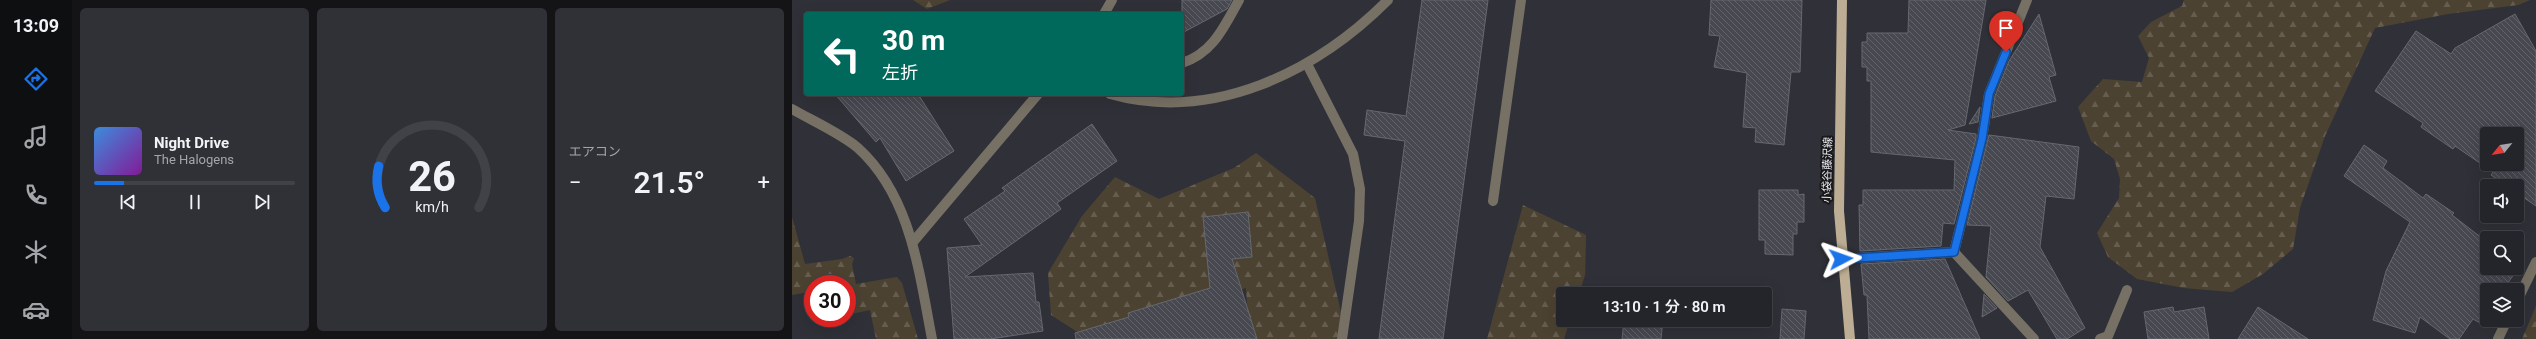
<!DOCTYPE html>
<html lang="ja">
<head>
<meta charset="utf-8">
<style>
	:root { --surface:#24252a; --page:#303136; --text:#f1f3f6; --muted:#a3a5a8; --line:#414247; --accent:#1a73e8 }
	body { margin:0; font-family:Roboto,"Noto Sans JP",sans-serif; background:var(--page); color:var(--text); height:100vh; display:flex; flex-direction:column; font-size:15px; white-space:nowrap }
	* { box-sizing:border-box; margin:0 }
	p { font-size:13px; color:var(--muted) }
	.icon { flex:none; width:22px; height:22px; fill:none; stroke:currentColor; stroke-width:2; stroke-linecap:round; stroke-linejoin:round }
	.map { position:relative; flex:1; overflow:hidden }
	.side { display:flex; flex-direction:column; gap:8px; padding:8px; background:#141417; width:720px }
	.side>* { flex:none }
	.banner { position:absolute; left:12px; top:12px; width:380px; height:84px; border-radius:4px; box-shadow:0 4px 16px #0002,0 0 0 1px var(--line); background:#00695c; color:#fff; overflow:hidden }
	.needle { width:26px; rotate:240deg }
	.fabs { position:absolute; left:1688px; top:127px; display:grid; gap:8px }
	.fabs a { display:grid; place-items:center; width:44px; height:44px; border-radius:4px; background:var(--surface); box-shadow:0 4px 16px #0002,0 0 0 1px var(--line); font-size:20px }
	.speed { position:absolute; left:12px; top:275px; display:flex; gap:8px; font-size:20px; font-weight:700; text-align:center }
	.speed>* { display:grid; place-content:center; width:52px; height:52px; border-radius:50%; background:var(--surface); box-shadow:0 4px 16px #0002,0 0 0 1px var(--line); line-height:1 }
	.speed .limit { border:6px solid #d22; background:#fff; color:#111 }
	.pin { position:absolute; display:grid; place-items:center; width:34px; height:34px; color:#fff; margin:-41px -17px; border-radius:50% 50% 50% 0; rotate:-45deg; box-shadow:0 0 4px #0007 }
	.pin .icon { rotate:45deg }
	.me { position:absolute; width:44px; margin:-22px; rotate:86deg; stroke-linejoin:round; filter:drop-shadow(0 0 3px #0008) }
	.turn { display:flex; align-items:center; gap:14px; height:84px; padding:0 12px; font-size:18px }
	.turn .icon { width:52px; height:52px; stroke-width:2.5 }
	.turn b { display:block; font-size:28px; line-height:34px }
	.big { font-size:30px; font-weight:600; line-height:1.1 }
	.side .tile { flex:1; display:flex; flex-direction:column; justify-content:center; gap:6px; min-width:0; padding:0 14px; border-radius:6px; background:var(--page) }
	.side .dial { align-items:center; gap:0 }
	.dial svg { height:104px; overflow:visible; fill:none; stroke:var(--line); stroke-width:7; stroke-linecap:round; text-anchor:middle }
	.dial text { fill:var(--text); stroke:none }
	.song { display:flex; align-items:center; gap:12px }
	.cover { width:48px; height:48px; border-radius:6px; background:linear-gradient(135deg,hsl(210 70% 55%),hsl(290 70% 35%)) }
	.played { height:4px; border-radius:2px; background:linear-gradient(90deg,var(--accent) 15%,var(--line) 15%) }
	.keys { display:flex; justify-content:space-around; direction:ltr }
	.heat { display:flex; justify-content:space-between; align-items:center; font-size:22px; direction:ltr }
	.side .tiles { flex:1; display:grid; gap:8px; grid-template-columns:repeat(3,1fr) }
	.trip { position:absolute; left:764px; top:287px; width:216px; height:40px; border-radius:4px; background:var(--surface); box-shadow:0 4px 16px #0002,0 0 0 1px var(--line); font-weight:600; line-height:40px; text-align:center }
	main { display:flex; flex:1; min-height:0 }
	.menu { display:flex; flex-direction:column; width:72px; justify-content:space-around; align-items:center; background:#0e0f11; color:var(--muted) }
	.menu .icon { width:28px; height:28px }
	.menu .on { color:var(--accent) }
	.menu b { font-size:18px; color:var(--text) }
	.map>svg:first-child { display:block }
</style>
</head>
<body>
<main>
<nav class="menu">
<b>13:09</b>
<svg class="icon on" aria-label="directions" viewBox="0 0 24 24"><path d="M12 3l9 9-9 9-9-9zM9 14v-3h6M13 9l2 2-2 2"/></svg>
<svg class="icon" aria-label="music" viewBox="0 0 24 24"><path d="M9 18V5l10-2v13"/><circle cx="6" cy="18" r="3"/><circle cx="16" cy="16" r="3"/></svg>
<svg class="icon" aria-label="phone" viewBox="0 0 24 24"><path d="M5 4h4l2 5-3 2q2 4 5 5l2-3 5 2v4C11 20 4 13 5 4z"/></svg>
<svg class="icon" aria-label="climate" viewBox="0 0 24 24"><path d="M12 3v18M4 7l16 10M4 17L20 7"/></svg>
<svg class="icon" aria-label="car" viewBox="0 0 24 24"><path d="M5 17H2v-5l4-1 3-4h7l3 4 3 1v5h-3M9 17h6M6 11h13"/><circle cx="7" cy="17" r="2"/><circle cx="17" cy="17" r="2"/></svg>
</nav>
<section class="side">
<div class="tiles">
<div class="tile">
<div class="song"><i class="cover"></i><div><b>Night Drive</b><p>The Halogens</p></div></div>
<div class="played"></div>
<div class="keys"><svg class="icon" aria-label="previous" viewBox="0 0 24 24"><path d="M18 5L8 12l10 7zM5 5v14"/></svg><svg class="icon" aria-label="pause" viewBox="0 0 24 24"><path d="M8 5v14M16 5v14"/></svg><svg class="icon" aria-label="next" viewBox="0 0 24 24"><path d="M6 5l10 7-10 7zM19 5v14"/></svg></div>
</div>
<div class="tile dial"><svg viewBox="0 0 100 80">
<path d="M14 69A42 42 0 1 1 86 69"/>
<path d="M14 69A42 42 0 0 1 9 37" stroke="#1a73e8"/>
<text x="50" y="56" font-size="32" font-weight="700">26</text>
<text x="50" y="72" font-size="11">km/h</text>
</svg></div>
<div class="tile"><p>エアコン</p>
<div class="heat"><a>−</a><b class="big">21.5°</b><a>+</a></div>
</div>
</div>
</section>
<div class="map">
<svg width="1744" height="339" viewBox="0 0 1744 339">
	<defs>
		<pattern id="forest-firs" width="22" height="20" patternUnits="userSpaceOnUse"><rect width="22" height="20" fill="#4c4231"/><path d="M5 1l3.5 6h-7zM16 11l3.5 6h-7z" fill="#665d4f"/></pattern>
		<pattern id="building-back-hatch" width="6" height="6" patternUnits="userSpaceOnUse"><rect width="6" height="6" fill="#474850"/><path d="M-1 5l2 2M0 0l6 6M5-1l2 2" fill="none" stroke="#62626a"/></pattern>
	</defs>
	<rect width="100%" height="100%" fill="#303138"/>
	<g fill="url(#forest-firs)">
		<polygon points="121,0 158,0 135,9"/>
		<polygon points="1392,0 1738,0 1726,5 1656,14 1583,28 1533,136 1508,208 1501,249 1471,274 1440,292 1392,288 1345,279 1316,257 1305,233 1327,198 1328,179 1322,159 1299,141 1286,107 1311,79 1350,82 1357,58 1346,36 1359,22 1390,6"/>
		<polygon points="464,153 523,198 555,339 457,339 454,288 287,333 259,315 256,273 290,216 323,177 367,199 442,168"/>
		<polygon points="731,205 794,235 793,275 787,294 771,294 771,320 778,320 772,339 695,339"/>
		<polygon points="0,217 13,264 50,259 58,256 62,258 60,264 64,284 105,277 110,283 126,339 84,339 78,310 55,315 55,284 21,284 21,308 17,292 0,295"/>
		<polygon points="1744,306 1744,339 1730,339"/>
	</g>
	<g fill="url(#building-back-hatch)" stroke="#666870" fill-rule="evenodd">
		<polygon points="390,0 440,0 435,9 390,33"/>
		<polygon points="630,0 696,0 651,339 587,339 613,141 572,135 575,110 614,116"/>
		<polygon points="919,0 1010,0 1008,72 999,72 992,145 963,142 964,128 951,127 955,73 922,67 928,36 917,35"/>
		<polygon points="1117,0 1194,0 1173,125 1156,130 1184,134 1184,138 1162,224 1151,223 1149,246 1068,251 1067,205 1071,205 1071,190 1162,190 1163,160 1079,152 1079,81 1075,81 1075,67 1070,67 1070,42 1075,42 1075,33 1116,33"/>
		<polygon points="1247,14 1264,75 1257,77 1264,101 1200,118 1203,96 1217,61"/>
		<path d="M 1723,14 L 1744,51 L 1744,206 L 1725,193 L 1725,186 L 1715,186 L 1699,175 L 1701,172 L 1663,146 L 1661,149 L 1629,127 L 1631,123 L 1583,91 L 1624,31 L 1659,54 L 1663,48 ZM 1695,134 L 1725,134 L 1725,164 L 1695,164 Z"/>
		<polygon points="43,94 126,94 162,151 114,181 88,138 84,142"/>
		<polygon points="1188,107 1186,122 1177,124"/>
		<polygon points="300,124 325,161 265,203 269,209 173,277 241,273 244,302 247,302 251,331 198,339 162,339 155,248 190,245 172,219 213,191 210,188"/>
		<polygon points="1197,135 1287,147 1282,199 1254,196 1248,247 1293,328 1275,339 1265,339 1236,290 1216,301 1194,277 1199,226 1175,225"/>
		<polygon points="1572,145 1595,161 1591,168 1631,198 1634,194 1662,213 1660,215 1695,242 1695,268 1725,268 1725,261 1729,264 1711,290 1695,290 1695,313 1688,323 1681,319 1667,339 1658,339 1628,317 1623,333 1581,320 1594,271 1618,222 1552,176"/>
		<polygon points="967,190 1006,190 1006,195 1012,194 1012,222 1005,222 1005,234 1001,234 1001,255 973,254 973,240 967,240"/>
		<polygon points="456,212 460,257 440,259 465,339 284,339 283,333 337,317 336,313 418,288 411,217"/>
		<polygon points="1153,259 1188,339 1077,339 1075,295 1072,295 1069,264"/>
		<polygon points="835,288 874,291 873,294 835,294"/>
		<polygon points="1192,294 1205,308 1190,317"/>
		<polygon points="1381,307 1382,312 1412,307 1417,339 1356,339 1352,312"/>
		<polygon points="1466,307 1516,339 1446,339"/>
		<polygon points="990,309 1014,311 1012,339 988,339"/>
		<polygon points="832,320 871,320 869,339 830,339"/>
	</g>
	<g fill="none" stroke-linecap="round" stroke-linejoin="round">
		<g stroke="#777064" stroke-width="10">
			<polyline points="312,14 320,0"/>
			<path d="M 390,63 C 421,53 432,27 447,0"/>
			<polyline points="515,64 561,154 568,189 567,221 550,339"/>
			<path d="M 318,94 C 421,123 524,72 596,0"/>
			<path d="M 0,109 C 19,120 50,134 66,148 C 119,196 127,272 140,339"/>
			<polyline points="701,201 729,0"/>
			<polyline points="121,242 246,94"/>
			<polyline points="1162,252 1190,139 1197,94 1235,0"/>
			<polyline points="1049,259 1162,252 1242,339"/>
			<polyline points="1725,301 1744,262"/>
			<polyline points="1308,339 1316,336 1335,290"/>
			<polyline points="1706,339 1715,320"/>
		</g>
		<polyline stroke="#bcad94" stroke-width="10" points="1050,0 1047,211 1058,339"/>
	</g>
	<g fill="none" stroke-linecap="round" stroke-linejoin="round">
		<defs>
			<polyline id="route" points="1049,259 1162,252 1190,139 1197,94 1214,52"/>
		</defs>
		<use href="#route" stroke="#114b97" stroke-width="10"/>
		<use href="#route" stroke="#1a73e8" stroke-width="7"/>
	</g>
	<g text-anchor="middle" stroke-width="4" stroke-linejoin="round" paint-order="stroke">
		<g font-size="11" fill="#e8e8ed" stroke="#19191c">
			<text transform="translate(1035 170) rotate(-89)" y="4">小袋谷藤沢線</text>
		</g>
	</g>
</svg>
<div class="fabs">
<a><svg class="needle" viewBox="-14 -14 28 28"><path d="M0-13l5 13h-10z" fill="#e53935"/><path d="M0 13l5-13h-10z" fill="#a3a5a8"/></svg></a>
<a><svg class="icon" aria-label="sound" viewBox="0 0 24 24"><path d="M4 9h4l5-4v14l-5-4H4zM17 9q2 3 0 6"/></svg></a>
<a><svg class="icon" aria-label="search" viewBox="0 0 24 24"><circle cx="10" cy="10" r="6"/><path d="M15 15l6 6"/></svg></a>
<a><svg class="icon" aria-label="layers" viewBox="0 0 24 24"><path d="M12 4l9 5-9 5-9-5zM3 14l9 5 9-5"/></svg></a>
</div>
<div class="speed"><div class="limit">30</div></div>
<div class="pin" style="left:1214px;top:52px;background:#d93025"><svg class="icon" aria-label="arrive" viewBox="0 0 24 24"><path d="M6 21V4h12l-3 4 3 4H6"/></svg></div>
<svg class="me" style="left:1049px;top:259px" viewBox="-20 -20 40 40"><path d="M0-17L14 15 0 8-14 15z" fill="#1a73e8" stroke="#fff" stroke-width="4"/></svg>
<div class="trip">13:10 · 1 分 · 80 m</div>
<div class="banner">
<div class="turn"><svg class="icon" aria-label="left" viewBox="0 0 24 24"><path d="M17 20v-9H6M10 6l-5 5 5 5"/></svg><div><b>30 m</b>左折</div></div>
</div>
</div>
</main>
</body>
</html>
